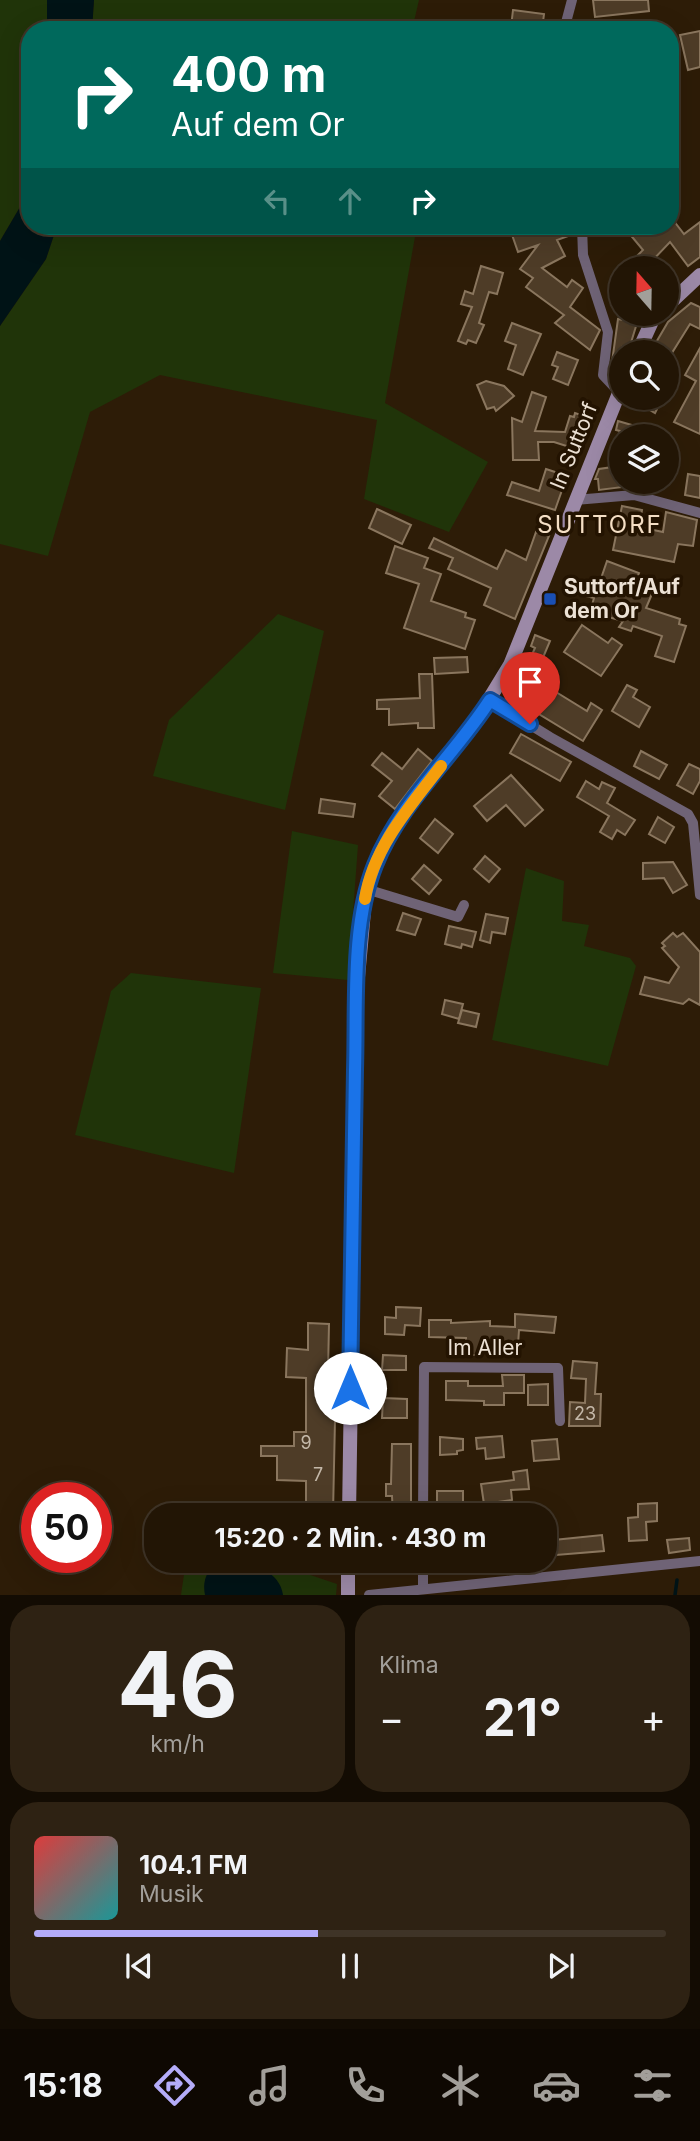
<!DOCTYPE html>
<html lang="de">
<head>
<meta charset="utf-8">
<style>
	:root { --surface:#221505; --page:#2e2213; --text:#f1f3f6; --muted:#a29f9a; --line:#3f3427; --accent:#b4acf9 }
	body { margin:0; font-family:Inter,sans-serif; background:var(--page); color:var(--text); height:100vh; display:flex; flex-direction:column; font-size:26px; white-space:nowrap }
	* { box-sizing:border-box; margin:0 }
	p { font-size:23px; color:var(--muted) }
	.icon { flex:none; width:38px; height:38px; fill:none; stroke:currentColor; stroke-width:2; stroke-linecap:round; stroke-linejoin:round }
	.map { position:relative; height:1595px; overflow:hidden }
	.side { display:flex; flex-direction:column; gap:10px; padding:10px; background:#130c03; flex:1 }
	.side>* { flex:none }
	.top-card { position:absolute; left:21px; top:21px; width:658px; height:214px; border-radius:28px; box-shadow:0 7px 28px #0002,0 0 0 2px var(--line); background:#00695c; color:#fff; overflow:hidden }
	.needle { width:46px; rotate:340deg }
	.controls { position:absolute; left:609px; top:256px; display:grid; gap:14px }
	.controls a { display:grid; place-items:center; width:70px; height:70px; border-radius:50%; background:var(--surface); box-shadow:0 7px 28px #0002,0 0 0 2px var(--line); font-size:35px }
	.speed { position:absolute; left:21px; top:1482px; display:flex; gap:14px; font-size:35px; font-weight:700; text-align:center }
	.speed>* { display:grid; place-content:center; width:91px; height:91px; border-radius:50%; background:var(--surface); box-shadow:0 7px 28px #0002,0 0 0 2px var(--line); line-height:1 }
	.speed .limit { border:10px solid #d22; background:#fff; color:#111 }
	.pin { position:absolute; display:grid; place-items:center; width:60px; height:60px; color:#fff; margin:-72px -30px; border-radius:50% 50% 50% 0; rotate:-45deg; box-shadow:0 0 7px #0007 }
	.pin .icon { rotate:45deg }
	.me { position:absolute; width:77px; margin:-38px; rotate:0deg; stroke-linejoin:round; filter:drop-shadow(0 0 5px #0008) }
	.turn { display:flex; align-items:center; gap:24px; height:147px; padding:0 35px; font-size:32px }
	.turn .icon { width:91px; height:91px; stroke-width:2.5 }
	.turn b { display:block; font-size:49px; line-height:60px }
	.lanes { display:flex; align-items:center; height:66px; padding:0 35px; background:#0003; justify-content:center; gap:35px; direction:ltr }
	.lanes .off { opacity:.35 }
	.big { font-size:52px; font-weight:700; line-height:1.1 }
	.side .widget { flex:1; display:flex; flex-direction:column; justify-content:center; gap:10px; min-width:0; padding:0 24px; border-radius:28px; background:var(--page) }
	.side .dial { align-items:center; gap:0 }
	.dial b { font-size:91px; line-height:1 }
	.song { display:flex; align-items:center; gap:21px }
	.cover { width:84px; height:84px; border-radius:10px; background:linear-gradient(135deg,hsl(0 70% 55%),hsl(180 70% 35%)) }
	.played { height:7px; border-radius:4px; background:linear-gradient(90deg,var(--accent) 45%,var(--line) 45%) }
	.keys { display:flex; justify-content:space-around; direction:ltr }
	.heat { display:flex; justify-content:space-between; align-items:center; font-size:38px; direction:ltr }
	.side .tiles { flex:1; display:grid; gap:10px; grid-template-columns:1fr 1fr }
	.widget:last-child { grid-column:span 2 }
	.trip { position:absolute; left:144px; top:1503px; width:413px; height:70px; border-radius:28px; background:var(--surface); box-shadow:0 7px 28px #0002,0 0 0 2px var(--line); font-weight:700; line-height:70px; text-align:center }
	.menu { display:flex; height:112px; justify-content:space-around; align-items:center; background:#0e0802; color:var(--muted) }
	.menu .icon { width:49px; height:49px }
	.menu .on { color:var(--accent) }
	.menu b { font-size:32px; color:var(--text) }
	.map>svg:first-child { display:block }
</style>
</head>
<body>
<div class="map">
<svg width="700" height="1595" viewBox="0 0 700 1595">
	<rect width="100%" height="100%" fill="#2d1c07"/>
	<g fill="#203409">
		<polygon points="0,0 47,0 47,30 30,30 30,190 0,241"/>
		<polygon points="94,0 419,0 412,30 92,30"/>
		<polygon points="57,226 417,226 385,403 488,462 449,532 364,499 377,420 160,375 90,412 48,556 0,544 0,326 46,259"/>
		<polygon points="278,614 324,631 285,810 153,776 169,720"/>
		<polygon points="292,831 358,845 348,980 273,973"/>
		<polygon points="526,868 564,881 562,921 589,925 584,946 630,958 636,966 608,1066 492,1040"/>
		<polygon points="131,973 261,988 234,1173 75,1135 111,991"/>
		<polygon points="186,1561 269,1561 337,1584 336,1595 181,1595"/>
	</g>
	<g fill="#001316">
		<polygon points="47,0 94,0 92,30 47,30"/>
		<polygon points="30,190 30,226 57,226 46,259 0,326 0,241"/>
		<path d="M 220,1561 C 244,1561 279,1567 283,1595 L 205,1595 C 202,1580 207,1569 220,1561 Z"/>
	</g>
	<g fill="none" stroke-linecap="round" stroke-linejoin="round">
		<polyline stroke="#001316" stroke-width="3.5" points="675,1595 677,1580"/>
	</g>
	<g fill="#4e3c27" stroke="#8a765e" stroke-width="2">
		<polygon points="593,0 648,0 649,11 595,17"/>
		<polygon points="513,10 544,14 542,30 511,27"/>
		<polygon points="700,31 700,67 688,70 680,35"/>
		<polygon points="670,216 684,234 700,222 700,257 688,266 670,242 651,262 658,268 640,268 632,261 643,250 623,226 670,226"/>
		<polygon points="509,226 571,226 574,234 557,240 565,256 542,268 567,287 572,280 583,288 570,307 600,330 590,350 555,323 564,315 526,287 533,278 520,269 538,245 518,252"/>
		<polygon points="481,266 503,273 497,294 489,292 479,323 484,325 476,343 468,340 466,344 458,341 472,307 461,304 465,291 473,294"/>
		<polygon points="691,303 700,307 700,329 690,324 670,356 654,346 668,322"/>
		<polygon points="618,319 637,323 629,349 622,347 616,370 611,369"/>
		<polygon points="512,323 541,334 523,375 508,369 516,345 505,341"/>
		<polygon points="700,348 700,434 674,422 696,381 685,375"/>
		<polygon points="557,352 578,360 568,385 553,379 558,367 552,365"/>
		<polygon points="486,381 504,386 514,396 496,411 494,407 487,409 477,385"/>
		<polygon points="532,392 546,397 535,431 565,432 570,416 574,417 575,413 590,418 579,450 554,442 538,442 539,460 513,460 512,418 522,422"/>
		<polygon points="628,397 663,397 655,413"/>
		<polygon points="618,421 642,428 640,436 618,436 620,431 616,430"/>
		<polygon points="620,466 623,487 599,490 598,479 595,479 599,469"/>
		<polygon points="546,469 567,476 555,510 507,495 512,482 539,491"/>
		<polygon points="688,474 700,476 700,498 685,495"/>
		<polygon points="622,506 642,510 639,527 663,532 666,512 697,520 693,546 678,544 674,562 613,550"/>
		<polygon points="377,509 411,525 402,544 369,528"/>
		<polygon points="536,532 549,536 515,619 484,605 491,588 448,569 453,558 429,548 434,538 497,569 506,550 526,560"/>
		<polygon points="395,546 428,558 424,568 441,574 431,601 466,613 465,617 475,620 465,649 404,628 419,584 386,573"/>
		<polygon points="607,561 639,573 637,579 655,587 646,608 680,619 679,624 686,626 674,662 655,656 662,636 633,626 631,631 619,627 623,621 590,612 594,598 577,594 579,585 597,590"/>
		<polygon points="582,625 608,643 612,638 622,645 601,676 564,652"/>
		<polygon points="535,635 550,641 531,686 520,681 535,648 531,646"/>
		<polygon points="467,657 468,672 435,674 434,658"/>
		<polygon points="419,674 432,674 434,728 418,728 418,723 389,725 389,709 377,709 377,700 420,698"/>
		<polygon points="543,684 587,711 591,703 602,710 583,741 532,710 529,715 521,710 527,701 530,703"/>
		<polygon points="627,685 637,690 633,697 650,707 639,727 612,711"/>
		<polygon points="521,734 571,762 560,781 510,753"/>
		<polygon points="418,749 432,761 395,809 379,796 392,781 372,765 382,753 402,769"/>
		<polygon points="641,751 667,765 659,779 634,766"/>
		<polygon points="689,764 700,769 700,781 693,794 677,785"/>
		<polygon points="511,775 543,810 525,826 506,805 487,821 474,806"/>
		<polygon points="586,781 599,789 602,782 615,788 607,803 635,820 625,835 617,830 612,839 600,832 609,816 577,797"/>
		<polygon points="321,799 355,804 353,817 319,813"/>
		<polygon points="658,817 674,827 665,843 649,834"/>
		<polygon points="435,819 453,834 438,853 420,838"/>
		<polygon points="485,856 500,869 489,882 474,869"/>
		<polygon points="673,862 687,885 673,893 664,878 643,879 643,863"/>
		<polygon points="424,865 441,880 429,894 412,879"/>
		<polygon points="403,913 421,919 415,935 397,930"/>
		<polygon points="486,914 508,918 505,934 492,932 490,943 480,940"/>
		<polygon points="449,926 476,932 472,947 462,944 461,948 445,944"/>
		<polygon points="673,933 677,937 683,933 700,952 700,1005 689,999 683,1004 640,994 645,977 669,983 679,967 662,948 665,946 662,943"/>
		<polygon points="445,1000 463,1004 459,1019 442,1014"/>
		<polygon points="462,1010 479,1014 476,1027 458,1023"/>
		<polygon points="396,1307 421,1308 420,1326 405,1325 404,1335 385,1334 385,1317 396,1318"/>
		<polygon points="515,1314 556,1317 554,1333 519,1330 518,1345 491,1345 491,1349 478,1349 478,1355 467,1355 466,1338 429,1337 429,1320 451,1320 451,1323 490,1321 490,1326 515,1327"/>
		<polygon points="308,1323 329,1324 328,1372 336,1373 333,1513 287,1512 287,1503 306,1503 306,1481 277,1480 277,1456 261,1456 261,1446 294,1446 294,1432 306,1432 306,1378 286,1377 287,1348 308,1350"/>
		<polygon points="383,1355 406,1356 406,1370 382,1370"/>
		<polygon points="573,1361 597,1363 595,1394 601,1394 600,1426 569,1426 570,1402 585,1403 586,1379 571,1378"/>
		<polygon points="502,1375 524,1375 524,1393 504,1393 504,1405 484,1405 484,1401 446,1400 446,1381 468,1381 468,1386 503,1386"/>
		<polygon points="548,1384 548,1405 528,1405 528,1385"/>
		<polygon points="383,1398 407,1399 407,1418 382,1418"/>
		<polygon points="502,1436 504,1457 486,1459 485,1448 477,1449 476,1438"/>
		<polygon points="440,1437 463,1439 463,1450 457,1451 457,1454 440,1455"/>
		<polygon points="557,1439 559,1459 534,1461 532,1441"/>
		<polygon points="392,1444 411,1444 411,1516 393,1516 392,1496 386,1496 386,1484 391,1484"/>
		<polygon points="527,1470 529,1489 511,1490 512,1500 484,1504 481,1484 514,1480 513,1472"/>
		<rect x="437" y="1491" width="26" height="19"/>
		<polygon points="657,1503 657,1521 646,1522 647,1540 629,1541 628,1518 638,1517 638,1504"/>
		<polygon points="602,1535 604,1551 544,1556 544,1541"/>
		<polygon points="689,1538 690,1550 669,1553 667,1540"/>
	</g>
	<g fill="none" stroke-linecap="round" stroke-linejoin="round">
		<g stroke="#6f6376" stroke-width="10">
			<polyline points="564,30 572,0"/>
			<polyline points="582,226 583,255 608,332 603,375 619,392"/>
			<polyline points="575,500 634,495 700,513"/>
			<polyline points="490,700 550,737 688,814 693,823 700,895"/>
			<polyline points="366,889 458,917 464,905"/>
			<polyline points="423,1516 424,1367 558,1368 560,1421"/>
			<polyline points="423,1589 423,1561"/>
			<polyline points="369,1595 700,1561"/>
		</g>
		<g stroke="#9c89a7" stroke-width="14">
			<polyline points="667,306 700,275"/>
			<polyline points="638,352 653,319 659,313"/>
			<polyline points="349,1516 357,988 366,889 376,862 402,815 474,724 510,665 621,388"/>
			<polyline points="348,1595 348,1561"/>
		</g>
	</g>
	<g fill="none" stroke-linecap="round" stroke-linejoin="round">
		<defs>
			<path id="route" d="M 350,1388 C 351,1282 353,1176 355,1070 C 357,1005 351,925 375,865 C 400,802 454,756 490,700 L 530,724"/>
		</defs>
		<use href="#route" stroke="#114b97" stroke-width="18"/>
		<use href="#route" stroke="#1a73e8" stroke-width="12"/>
		<path stroke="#f59e0b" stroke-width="12" d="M 365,899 C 373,848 410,806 441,766"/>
	</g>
	<rect fill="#1a4fb4" stroke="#231301" stroke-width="2.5" x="543" y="592" width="14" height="14" rx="3.5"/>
	<g text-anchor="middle" stroke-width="7" stroke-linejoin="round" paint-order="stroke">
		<g font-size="18" fill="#c4b8a9">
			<text x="585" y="1420">23</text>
			<text x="306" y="1449">9</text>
			<text x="318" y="1481">7</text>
		</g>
		<g font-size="21" fill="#ece1d4" stroke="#231301">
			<text transform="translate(574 446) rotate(-68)" y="7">In Suttorf</text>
			<text x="485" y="1355">Im Aller</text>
		</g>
		<g font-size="21" font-weight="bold" fill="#ece1d4" stroke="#231301" text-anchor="start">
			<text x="564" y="594">Suttorf/Auf<tspan x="564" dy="24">dem Or</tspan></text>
		</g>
		<g font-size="24" letter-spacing="2" fill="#f5dfc5" stroke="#231301">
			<text x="600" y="533">SUTTORF</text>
		</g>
	</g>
</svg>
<div class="controls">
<a><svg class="needle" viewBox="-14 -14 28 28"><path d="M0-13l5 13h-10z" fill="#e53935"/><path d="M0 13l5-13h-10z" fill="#a29f9a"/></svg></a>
<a><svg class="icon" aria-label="search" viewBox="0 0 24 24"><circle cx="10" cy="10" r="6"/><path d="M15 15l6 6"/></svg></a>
<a><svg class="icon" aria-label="layers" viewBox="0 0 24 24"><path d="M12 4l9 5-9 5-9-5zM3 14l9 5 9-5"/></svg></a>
</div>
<div class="speed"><div class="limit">50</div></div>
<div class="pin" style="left:530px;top:724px;background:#d93025"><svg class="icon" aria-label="arrive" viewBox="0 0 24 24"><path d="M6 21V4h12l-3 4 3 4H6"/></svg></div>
<svg class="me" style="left:350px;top:1388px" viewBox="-20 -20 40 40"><circle r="19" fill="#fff"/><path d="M0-13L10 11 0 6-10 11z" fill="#1a73e8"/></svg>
<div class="trip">15:20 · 2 Min. · 430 m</div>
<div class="top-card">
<div class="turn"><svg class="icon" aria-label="right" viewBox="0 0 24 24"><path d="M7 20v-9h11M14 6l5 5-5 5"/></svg><div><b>400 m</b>Auf dem Or</div></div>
<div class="lanes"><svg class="icon off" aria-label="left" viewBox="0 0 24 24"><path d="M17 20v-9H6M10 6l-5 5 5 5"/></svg><svg class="icon off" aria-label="ahead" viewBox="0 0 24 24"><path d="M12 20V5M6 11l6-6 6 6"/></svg><svg class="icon" aria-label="right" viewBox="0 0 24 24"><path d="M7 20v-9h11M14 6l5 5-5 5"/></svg></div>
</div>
</div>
<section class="side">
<div class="tiles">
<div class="widget dial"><b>46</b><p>km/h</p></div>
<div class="widget"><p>Klima</p>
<div class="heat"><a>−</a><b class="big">21°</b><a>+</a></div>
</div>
<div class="widget">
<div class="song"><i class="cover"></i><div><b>104.1 FM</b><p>Musik</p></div></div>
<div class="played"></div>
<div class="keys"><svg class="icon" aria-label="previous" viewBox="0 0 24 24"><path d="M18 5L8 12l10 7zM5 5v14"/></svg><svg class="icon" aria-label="pause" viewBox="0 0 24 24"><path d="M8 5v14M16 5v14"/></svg><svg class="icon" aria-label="next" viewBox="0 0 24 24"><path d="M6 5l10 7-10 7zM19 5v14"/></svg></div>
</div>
</div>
</section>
<nav class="menu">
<b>15:18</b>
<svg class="icon on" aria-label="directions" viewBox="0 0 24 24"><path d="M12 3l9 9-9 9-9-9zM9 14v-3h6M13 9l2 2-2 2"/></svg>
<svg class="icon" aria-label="music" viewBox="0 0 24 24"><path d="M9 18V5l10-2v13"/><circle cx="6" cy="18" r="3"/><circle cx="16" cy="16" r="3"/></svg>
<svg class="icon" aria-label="phone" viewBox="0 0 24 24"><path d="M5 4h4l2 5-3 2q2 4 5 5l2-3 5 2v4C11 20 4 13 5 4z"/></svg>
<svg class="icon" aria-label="climate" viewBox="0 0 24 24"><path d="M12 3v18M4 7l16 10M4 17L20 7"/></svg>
<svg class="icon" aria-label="car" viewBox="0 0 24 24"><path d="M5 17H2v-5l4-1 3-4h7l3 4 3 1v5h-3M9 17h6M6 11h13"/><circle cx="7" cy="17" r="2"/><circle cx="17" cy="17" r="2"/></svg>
<svg class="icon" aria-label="filters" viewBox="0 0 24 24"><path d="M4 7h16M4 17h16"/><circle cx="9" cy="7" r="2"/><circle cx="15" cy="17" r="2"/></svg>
</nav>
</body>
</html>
